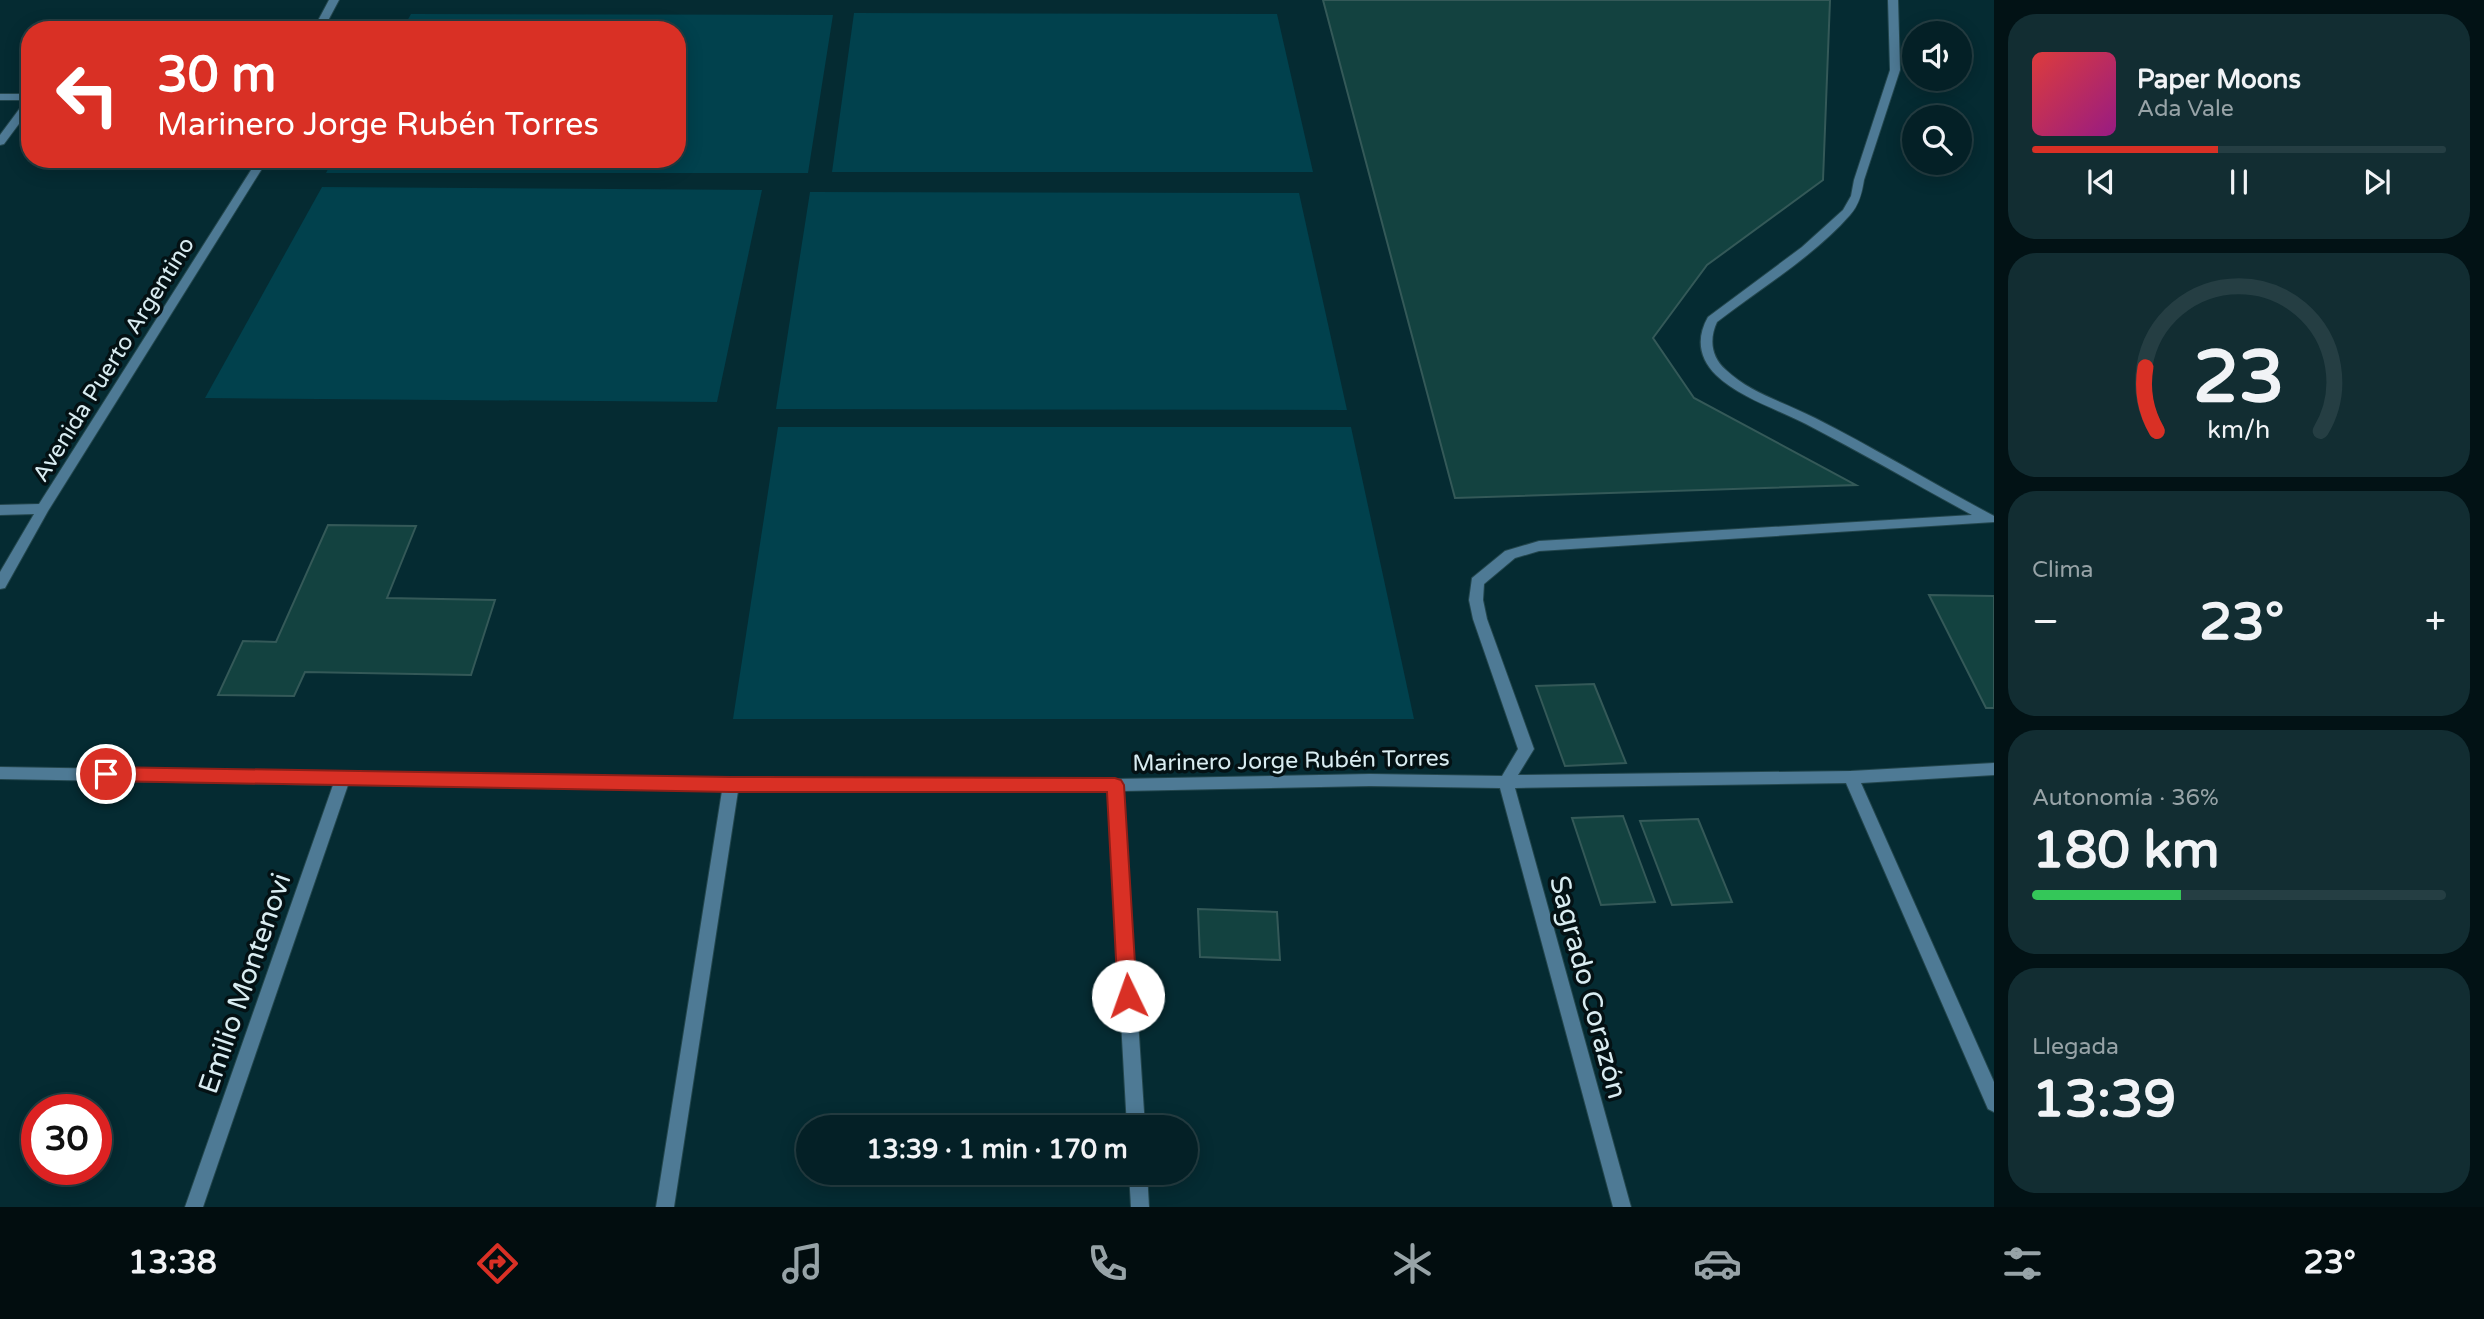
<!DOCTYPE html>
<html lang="es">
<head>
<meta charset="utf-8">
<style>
	:root { --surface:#042026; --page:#122d32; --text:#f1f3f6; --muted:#97a3a7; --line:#253e43; --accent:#d93025 }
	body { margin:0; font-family:"Varela Round",sans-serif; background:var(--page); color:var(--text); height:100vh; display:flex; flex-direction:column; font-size:26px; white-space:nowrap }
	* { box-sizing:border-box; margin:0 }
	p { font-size:23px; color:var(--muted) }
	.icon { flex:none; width:38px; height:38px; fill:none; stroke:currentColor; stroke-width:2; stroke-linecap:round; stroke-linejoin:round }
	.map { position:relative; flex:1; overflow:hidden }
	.details { display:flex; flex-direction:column; gap:14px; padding:14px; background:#021215; width:490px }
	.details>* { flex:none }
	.hud { position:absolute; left:21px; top:21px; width:665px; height:147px; border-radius:28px; box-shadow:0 4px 18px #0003,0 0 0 2px var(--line); background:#d93025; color:#fff; overflow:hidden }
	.tools { position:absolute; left:1902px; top:21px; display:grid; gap:14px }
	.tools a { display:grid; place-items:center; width:70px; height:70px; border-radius:50%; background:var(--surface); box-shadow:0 4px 18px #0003,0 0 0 2px var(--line); font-size:35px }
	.speed { position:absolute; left:21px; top:1094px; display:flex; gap:14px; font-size:35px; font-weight:700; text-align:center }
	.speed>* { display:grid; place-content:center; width:91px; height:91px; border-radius:50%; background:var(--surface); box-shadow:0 4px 18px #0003,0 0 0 2px var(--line); line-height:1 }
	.speed .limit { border:10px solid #d22; background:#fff; color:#111 }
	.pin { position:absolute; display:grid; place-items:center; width:60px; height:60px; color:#fff; margin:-30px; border:4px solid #fff; border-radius:50%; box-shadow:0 2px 7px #0007 }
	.me { position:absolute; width:77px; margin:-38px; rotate:357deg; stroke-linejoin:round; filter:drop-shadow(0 0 5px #0008) }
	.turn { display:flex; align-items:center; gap:24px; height:147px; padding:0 21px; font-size:32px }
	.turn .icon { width:91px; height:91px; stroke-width:2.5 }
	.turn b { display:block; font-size:49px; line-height:60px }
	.big { font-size:52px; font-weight:700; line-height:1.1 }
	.details .card { flex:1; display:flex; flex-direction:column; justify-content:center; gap:10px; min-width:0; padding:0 24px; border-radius:28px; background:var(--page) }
	.details .dial { align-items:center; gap:0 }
	.dial svg { height:182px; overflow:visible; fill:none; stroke:var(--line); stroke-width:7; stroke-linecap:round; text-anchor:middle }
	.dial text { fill:var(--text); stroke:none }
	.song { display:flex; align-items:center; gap:21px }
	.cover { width:84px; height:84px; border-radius:10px; background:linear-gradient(135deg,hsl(0 70% 55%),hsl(310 70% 35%)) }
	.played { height:7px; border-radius:4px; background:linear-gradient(90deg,var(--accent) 45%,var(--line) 45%) }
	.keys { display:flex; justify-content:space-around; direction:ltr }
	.heat { display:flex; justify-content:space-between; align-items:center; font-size:38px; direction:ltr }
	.charge { height:10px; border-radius:5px; background:linear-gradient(90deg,#34c759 36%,var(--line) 0) }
	.trip { position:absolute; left:796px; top:1115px; width:402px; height:70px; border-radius:35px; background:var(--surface); box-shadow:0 4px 18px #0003,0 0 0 2px var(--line); font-weight:700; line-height:70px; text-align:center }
	.dock { display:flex; height:112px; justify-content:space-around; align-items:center; background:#020d0f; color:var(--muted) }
	.dock .icon { width:49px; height:49px }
	.dock .current { color:var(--accent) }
	.dock b { font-size:32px; color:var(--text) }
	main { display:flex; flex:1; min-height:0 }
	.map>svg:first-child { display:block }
</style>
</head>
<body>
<main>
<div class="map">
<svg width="1994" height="1207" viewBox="0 0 1994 1207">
	<rect width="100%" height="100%" fill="#052b32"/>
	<g fill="#01414d">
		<polygon points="854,13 1277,14 1313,172 832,172"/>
		<polygon points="411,14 833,15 808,173 326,173 333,159 677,159 677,30 402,30"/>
		<polygon points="322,187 762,190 717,402 205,398"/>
		<polygon points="810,192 1299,193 1347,410 776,409"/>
		<polygon points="778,427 1351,427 1414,719 733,719"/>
	</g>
	<g fill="#134240" stroke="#345958" stroke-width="2">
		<polygon points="1323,0 1830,0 1823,180 1707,265 1653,338 1694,398 1856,485 1455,498"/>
		<polygon points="328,525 416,526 387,598 495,600 471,675 305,672 294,696 218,695 243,641 276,642"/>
		<polygon points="1929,595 1994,596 1994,708 1986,708"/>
		<polygon points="1594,684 1626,763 1565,766 1536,686"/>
		<polygon points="1623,816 1655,902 1601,905 1572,818"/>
		<polygon points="1698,819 1732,902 1672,905 1640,821"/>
		<polygon points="1198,909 1277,912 1280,960 1200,957"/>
	</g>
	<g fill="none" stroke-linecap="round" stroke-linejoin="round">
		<defs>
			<g id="street">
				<polygon points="329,0 339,0 323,30 313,30"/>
				<path d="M 1888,0 L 1898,0 L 1900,70 L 1864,180 C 1862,193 1859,205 1850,215 C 1813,257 1761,288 1717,322 C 1709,339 1711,357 1726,370 C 1750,393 1786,403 1815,418 C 1876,449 1934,484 1994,516 L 1994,522 L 1539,551 L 1515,558 L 1484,584 L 1483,600 L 1487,619 L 1534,749 L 1518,775 L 1851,771 L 1994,763 L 1994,775 L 1861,783 L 1994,1082 L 1994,1112 L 1988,1109 L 1846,783 L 1515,788 L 1631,1207 L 1613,1207 L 1500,788 L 1370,786 L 1123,791 L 1145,1127 L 1127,1127 L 1108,791 L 738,791 L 674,1207 L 656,1207 L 722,791 L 348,785 L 203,1207 L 185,1207 L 333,785 L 0,779 L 0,767 L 731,779 L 1115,779 L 1370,774 L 1502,776 L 1518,749 L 1473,619 L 1469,600 L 1472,578 L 1505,551 L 1539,541 L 1972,515 C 1917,485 1862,453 1806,424 C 1777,409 1740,398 1716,375 C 1699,358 1696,338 1708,317 L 1802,247 L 1843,210 L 1851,196 L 1854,180 L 1890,70 Z"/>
				<polygon points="0,94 30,94 30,109 4,144 0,145 0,135 26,100 0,100"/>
				<polygon points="258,159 268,159 48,511 5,588 0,589 0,572 34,514 0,515 0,505 39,504"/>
				<polygon points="1129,1172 1147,1172 1149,1207 1131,1207"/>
			</g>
		</defs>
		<use href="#street" stroke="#23464d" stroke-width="2"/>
		<use href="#street" fill="#4e7a95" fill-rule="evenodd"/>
	</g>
	<polygon fill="#d93025" stroke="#8d1f18" stroke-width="2" points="106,767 731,777 1115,778 1121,780 1124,785 1137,996 1135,1002 1128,1004 1121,1002 1118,996 1107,792 731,792 106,781 99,779 97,774 99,769"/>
	<g text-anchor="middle" stroke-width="7" stroke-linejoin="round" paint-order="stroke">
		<g font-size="23" fill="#d9ecf1" stroke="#041114">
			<text transform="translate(113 359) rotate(-58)" y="8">Avenida Puerto Argentino</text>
			<text transform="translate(1291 760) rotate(-1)" y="8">Marinero Jorge Rubén Torres</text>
		</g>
		<g font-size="28" fill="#d9ecf1" stroke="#041114">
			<text transform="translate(244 983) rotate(-71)" y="10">Emilio Montenovi</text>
			<text transform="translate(1589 987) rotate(75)" y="10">Sagrado Corazón</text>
		</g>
	</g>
</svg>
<div class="tools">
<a><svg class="icon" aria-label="sound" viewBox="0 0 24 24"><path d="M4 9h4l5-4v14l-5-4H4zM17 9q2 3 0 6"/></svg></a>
<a><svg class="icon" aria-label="search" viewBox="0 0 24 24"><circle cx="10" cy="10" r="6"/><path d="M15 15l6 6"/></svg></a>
</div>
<div class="speed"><div class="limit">30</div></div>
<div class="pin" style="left:106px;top:774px;background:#d93025"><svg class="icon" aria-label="arrive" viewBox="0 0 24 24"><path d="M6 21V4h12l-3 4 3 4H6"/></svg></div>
<svg class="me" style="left:1128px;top:996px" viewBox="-20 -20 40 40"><circle r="19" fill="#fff"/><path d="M0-13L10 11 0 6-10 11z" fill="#d93025"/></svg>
<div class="trip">13:39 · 1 min · 170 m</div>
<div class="hud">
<div class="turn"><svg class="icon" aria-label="left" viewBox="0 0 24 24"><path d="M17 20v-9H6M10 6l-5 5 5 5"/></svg><div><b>30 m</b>Marinero Jorge Rubén Torres</div></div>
</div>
</div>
<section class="details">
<div class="card">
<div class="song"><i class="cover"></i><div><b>Paper Moons</b><p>Ada Vale</p></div></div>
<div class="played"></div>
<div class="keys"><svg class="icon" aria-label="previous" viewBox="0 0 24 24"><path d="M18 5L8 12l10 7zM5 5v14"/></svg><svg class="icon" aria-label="pause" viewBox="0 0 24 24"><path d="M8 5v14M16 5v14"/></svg><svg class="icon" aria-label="next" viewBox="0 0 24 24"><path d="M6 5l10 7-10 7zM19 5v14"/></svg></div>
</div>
<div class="card dial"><svg viewBox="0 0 100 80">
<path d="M14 69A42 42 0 1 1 86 69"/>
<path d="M14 69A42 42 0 0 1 9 41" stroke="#d93025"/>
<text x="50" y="56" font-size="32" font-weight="700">23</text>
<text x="50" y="72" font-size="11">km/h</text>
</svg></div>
<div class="card"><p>Clima</p>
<div class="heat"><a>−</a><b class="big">23°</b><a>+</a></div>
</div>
<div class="card"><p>Autonomía · 36%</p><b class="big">180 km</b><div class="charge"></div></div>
<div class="card"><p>Llegada</p><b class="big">13:39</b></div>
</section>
</main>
<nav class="dock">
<b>13:38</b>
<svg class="icon current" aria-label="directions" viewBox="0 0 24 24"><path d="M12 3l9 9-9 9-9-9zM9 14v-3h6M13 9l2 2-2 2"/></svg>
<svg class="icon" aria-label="music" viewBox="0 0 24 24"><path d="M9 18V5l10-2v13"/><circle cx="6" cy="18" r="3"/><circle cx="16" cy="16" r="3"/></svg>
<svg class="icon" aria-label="phone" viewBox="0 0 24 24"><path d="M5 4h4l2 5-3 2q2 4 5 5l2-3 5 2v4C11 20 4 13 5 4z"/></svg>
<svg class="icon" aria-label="climate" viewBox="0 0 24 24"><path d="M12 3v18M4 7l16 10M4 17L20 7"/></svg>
<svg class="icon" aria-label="car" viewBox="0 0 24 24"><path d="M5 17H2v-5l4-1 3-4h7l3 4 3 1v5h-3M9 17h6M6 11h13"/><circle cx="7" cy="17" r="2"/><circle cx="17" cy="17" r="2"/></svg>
<svg class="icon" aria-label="filters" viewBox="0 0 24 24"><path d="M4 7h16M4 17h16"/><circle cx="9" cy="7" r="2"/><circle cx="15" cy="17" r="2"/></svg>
<b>23°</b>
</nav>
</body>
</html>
